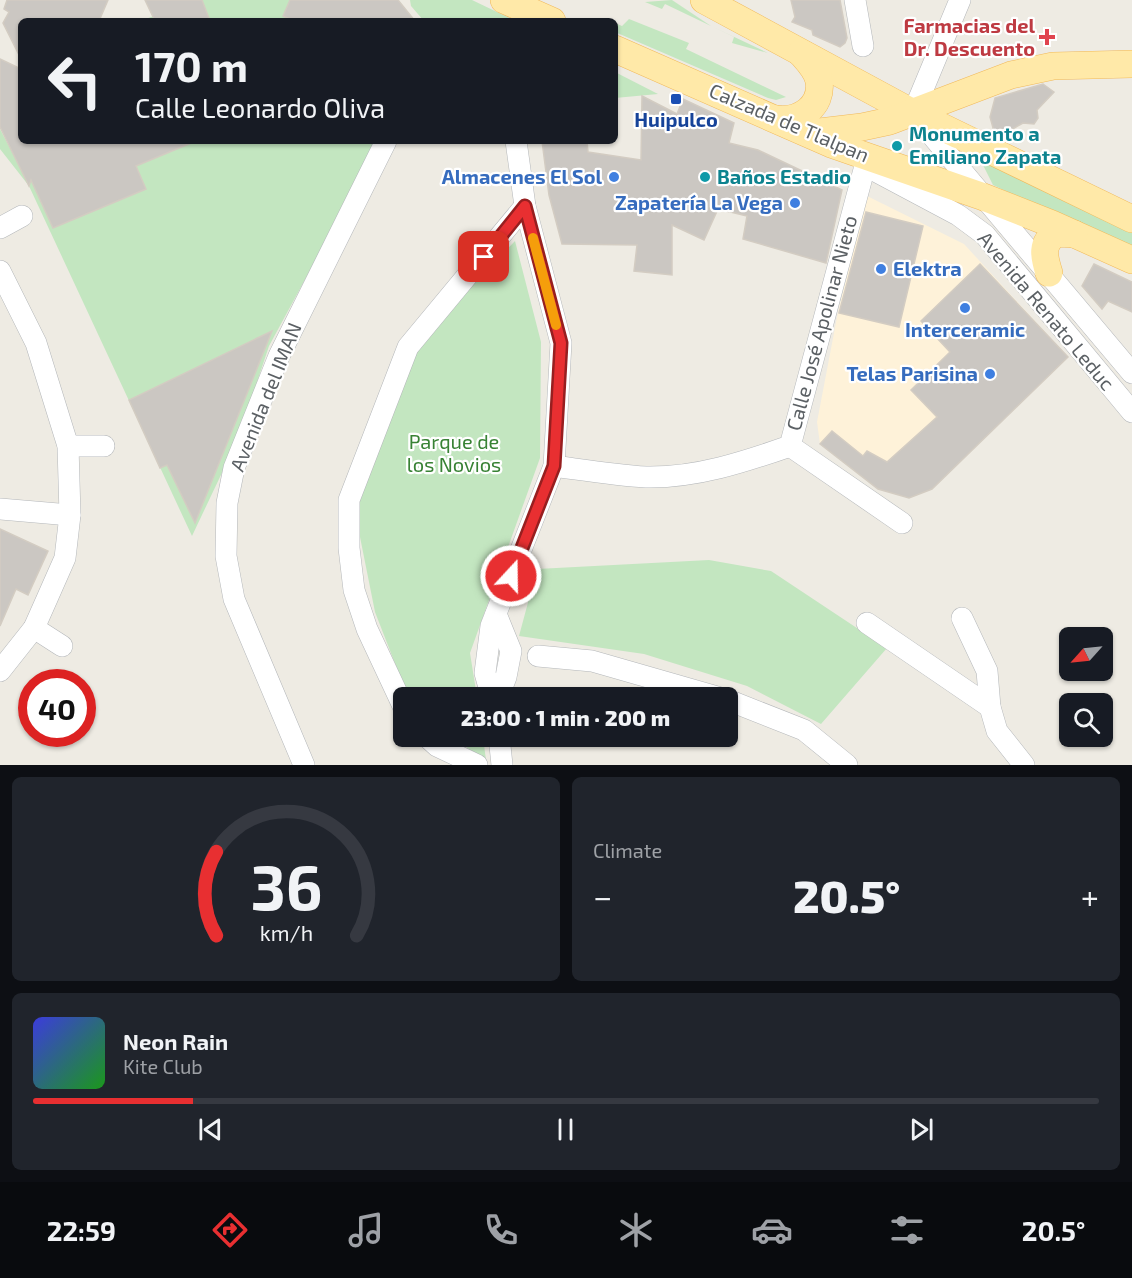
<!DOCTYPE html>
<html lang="en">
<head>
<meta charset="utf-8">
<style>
	:root { --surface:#171b24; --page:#20242c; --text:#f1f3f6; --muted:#9ea1a6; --line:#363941; --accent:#e82f31 }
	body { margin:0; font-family:"Exo 2",sans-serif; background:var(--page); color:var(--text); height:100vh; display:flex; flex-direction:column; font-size:22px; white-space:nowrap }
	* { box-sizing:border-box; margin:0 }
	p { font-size:20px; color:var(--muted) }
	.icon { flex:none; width:33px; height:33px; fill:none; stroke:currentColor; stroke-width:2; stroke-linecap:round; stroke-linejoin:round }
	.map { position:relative; height:765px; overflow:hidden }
	.details { display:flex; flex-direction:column; gap:12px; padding:12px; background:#0d0f14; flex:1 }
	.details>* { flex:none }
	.top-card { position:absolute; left:18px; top:18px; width:600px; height:126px; border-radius:9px; box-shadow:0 2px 4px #0004; background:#171b24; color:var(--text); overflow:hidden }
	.needle { width:39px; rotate:243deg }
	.controls { position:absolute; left:1059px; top:627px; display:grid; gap:12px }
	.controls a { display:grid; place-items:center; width:54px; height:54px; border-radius:9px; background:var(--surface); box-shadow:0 2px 4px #0004; font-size:30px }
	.speed { position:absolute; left:18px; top:669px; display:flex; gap:12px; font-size:30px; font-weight:700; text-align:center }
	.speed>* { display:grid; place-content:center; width:78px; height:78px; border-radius:50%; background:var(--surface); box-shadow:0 2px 4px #0004; line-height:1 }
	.speed .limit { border:9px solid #d22; background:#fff; color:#111 }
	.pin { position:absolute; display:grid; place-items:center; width:51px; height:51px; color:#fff; margin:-26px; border-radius:12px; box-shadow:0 3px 9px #0006 }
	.me { position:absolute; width:66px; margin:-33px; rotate:21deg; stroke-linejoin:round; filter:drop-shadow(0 0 4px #0008) }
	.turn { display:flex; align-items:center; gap:21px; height:126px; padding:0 18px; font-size:27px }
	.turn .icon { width:78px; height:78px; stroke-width:2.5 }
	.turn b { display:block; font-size:42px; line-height:51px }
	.big { font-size:45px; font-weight:800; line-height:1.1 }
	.details .tile { flex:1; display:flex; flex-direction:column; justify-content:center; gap:9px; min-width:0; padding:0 21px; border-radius:9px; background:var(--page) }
	.details .dial { align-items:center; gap:0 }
	.dial svg { height:156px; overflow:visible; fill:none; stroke:var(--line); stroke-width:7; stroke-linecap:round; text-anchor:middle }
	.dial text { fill:var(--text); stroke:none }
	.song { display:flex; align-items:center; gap:18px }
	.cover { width:72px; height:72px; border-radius:9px; background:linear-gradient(135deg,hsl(240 70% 55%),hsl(120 70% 35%)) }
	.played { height:6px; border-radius:3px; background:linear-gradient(90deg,var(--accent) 15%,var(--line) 15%) }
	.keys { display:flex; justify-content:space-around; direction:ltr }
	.heat { display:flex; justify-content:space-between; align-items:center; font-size:33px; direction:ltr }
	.details .tiles { flex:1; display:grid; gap:12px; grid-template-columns:1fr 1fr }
	.tile:last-child { grid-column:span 2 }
	.trip { position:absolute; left:393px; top:687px; width:345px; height:60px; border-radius:9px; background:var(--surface); box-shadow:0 2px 4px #0004; font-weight:800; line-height:60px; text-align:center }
	.tabs { display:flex; height:96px; justify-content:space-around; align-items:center; background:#090b0e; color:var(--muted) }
	.tabs .icon { width:42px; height:42px }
	.tabs .selected { color:var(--accent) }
	.tabs b { font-size:27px; color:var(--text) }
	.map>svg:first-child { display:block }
</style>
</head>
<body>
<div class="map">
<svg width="1132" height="765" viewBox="0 0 1132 765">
	<rect width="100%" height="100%" fill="#eeebe3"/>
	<polygon fill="#fef2d9" points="867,196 964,244 1068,357 932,489 909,498 878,489 820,444 817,422 838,312"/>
	<g fill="#c3e6c0">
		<polygon points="188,0 290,0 283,16 294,21 140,21 187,4"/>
		<polygon points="410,0 472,0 516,21 424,21 411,6"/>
		<polygon points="672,0 711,26 768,53 732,43 734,37 665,4 662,9 645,2"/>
		<polygon points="629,19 689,43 686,49 786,97 776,100 768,98 615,32 615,23 622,26"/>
		<polygon points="615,72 658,94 615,98"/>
		<polygon points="0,129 29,185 48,141 380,141 269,346 238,439 192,536 29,186 0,149"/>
		<polygon points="977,153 1132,223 1132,251 993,185"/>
		<polygon points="515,241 541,342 540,458 470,653 477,697 408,697 375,612 356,517 376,425 423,336"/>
		<polygon points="709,560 771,571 887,648 821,724 747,686 644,654 519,636 537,569"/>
		<polygon points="451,737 483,737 486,760"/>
	</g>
	<g fill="#cbc7c2" stroke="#d3ccc2" stroke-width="1.5">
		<polygon points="7,0 108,0 99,21 21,21 21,59 3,23 9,12 4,9"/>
		<polygon points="145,0 202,0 210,21 155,21"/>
		<polygon points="290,0 398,0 415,21 294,21 283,16"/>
		<polygon points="791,0 840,0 847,38 845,43 840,47 813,35 812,30 792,22 795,17"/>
		<polygon points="0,59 21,69 21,141 196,141 136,166 146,189 53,228 31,180 29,186 0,127"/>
		<polygon points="1043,84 1054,92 1037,110 1038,118 1034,124 1023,123 998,137 995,135 990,117 995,98"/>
		<polygon points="642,96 677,114 683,99 734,123 729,143 758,150 842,190 826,263 743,239 747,216 718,209 704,240 672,225 672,275 634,271 637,245 562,244 549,195 542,141 587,141 588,152 641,160"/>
		<polygon points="866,212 923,226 899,327 839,313"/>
		<polygon points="980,264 1068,357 932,489 909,498 878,489 820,444 832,431 863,456 867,451 887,462 937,417 911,390 950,352 921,321"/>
		<polygon points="1094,264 1132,282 1132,312 1108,301 1102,309 1082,286"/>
		<polygon points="272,331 195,523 167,465 160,468 129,400"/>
		<polygon points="0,529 48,551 28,595 16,589 0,626"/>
	</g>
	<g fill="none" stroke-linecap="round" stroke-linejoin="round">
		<defs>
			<g id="minor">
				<polyline points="855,0 863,46"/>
				<polyline points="960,0 913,113 1132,373"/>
				<polyline points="864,165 958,215 985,235 1132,412"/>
				<polyline points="0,228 22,216"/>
				<polyline points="0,271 36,343 68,446 70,515 65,558 46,601 34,628 0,671"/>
				<polyline points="68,446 104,446"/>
				<polyline points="790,446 902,523"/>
				<path d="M 554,466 C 584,470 615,475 646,477 C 696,478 744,462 790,446 L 865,166"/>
				<polyline points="0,509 70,515"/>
				<polyline points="496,614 511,651 506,677 498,698"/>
				<polyline points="962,618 987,671 990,707"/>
				<polyline points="867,623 990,707 997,731 1024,765"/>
				<polyline points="34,628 62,646"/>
				<polyline points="538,656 592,661 721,698"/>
				<polyline points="492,698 485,673 491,626 554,466 561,343 525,206 516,141"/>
				<polyline points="728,700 804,730 847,765"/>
				<polyline points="404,708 367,629 354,590 349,548 349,500 408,347 525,206"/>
				<polyline points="426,736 437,746 477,765"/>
				<polyline points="499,736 502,765"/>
				<polyline points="304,765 234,599 226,556 227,503 234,468 279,356 386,141"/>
			</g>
			<g id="major">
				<polyline points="504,0 552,21"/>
				<polyline points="704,0 913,113 1132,219"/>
				<polyline points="615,49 831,144 981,196 1052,224 1132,260"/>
				<path d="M 776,119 C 799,122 823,107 819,81 C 817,70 808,61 801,53"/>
				<polyline points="811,133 862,127 890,121 1011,75 1053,66 1132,64"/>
				<path d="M 1049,273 C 1044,257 1040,243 1057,233 L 1074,234"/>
			</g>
		</defs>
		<use href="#minor" stroke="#b4b7ba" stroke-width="22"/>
		<use href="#major" stroke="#f1b95a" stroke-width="28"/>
		<use href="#minor" stroke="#fff" stroke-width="21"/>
		<use href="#major" stroke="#ffe9a8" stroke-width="27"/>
	</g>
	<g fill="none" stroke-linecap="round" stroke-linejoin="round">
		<defs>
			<polyline id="route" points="484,257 525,206 561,343 554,466 511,576"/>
		</defs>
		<use href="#route" stroke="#971f20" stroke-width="15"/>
		<use href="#route" stroke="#e82f31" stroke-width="10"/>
		<polyline stroke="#f59e0b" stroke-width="10" points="533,238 556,325"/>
	</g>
	<path fill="#e0444e" stroke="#fff" stroke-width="2" d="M1044 28h6v6h6v6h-6v6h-6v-6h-6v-6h6z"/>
	<rect fill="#1a4fb4" stroke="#fff" stroke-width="2" x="670" y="93" width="12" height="12" rx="3"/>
	<g fill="#0f9aa8" stroke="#fff" stroke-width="2">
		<circle cx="897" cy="146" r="6"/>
		<circle cx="705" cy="177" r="6"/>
	</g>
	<g fill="#3f7fe0" stroke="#fff" stroke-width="2">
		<circle cx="614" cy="177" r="6"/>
		<circle cx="795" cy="203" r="6"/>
		<circle cx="881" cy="269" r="6"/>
		<circle cx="965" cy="308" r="6"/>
		<circle cx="990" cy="374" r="6"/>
	</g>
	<g text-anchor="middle" stroke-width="4.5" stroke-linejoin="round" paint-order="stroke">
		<g font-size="20" font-weight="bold" fill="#be3a42" stroke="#fff" text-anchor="end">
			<text x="1035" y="33">Farmacias del<tspan x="1035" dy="23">Dr. Descuento</tspan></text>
		</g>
		<g font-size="20" font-weight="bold" fill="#164399" stroke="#fff">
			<text x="676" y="127">Huipulco</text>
		</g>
		<g font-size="20" fill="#5b6064" stroke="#fff">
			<text transform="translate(789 123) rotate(23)" y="7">Calzada de Tlalpan</text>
			<text transform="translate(1046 311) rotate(50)" y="7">Avenida Renato Leduc</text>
			<text transform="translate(822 323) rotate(-75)" y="7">Calle José Apolinar Nieto</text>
			<text transform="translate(266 397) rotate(-68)" y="7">Avenida del IMAN</text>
		</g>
		<g font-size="20" font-weight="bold" fill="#0d838f" stroke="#fff" text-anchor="start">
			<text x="909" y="141">Monumento a<tspan x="909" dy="23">Emiliano Zapata</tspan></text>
			<text x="717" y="184">Baños Estadio</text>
		</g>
		<g font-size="20" font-weight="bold" fill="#366cbe" stroke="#fff" text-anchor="end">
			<text x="602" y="184">Almacenes El Sol</text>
			<text x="783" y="210">Zapatería La Vega</text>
			<text x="893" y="276" text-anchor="start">Elektra</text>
			<text x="965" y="337" text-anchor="middle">Interceramic</text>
			<text x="978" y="381">Telas Parisina</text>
		</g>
		<g font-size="20" fill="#388234" stroke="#fff">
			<text x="454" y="449">Parque de<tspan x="454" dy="23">los Novios</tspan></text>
		</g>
	</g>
</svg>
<div class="controls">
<a><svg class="needle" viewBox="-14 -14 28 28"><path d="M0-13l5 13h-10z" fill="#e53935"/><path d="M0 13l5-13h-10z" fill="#9ea1a6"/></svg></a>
<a><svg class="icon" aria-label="search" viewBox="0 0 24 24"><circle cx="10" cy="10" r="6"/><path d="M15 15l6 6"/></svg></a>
</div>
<div class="speed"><div class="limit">40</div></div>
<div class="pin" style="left:484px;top:257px;background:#d93025"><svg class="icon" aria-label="arrive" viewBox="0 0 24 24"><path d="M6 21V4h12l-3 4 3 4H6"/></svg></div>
<svg class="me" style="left:511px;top:576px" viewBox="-20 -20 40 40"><circle r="17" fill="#e82f31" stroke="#fff" stroke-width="3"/><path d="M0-11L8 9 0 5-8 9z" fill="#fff"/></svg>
<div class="trip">23:00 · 1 min · 200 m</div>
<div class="top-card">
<div class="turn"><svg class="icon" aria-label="left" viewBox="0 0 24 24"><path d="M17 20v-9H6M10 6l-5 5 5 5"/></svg><div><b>170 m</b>Calle Leonardo Oliva</div></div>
</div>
</div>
<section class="details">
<div class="tiles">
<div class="tile dial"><svg viewBox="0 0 100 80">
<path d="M14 69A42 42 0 1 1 86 69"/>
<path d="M14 69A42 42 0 0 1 14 26" stroke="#e82f31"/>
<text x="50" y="56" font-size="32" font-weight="700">36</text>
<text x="50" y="72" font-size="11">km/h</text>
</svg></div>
<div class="tile"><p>Climate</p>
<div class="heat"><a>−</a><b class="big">20.5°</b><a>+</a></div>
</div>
<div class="tile">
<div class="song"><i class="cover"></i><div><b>Neon Rain</b><p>Kite Club</p></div></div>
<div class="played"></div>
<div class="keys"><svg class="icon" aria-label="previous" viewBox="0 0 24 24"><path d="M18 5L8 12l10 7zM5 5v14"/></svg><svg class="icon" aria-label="pause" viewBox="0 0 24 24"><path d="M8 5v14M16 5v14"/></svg><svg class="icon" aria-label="next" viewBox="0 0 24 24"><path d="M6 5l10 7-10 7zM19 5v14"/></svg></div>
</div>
</div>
</section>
<nav class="tabs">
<b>22:59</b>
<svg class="icon selected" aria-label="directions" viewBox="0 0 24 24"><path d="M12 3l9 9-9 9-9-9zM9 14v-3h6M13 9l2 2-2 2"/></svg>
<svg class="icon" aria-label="music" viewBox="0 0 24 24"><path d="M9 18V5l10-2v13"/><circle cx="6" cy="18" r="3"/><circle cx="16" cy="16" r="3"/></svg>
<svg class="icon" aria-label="phone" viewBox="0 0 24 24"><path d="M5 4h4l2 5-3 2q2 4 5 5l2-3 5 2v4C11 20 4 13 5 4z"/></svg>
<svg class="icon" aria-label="climate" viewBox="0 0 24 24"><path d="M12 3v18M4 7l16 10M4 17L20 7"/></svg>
<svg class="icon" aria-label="car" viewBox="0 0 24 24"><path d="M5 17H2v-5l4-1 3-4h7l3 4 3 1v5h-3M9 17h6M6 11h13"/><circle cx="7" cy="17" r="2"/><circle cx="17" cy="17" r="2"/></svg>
<svg class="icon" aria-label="filters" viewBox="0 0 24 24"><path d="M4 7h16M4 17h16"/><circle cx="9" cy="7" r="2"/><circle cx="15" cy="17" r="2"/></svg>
<b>20.5°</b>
</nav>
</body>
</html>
